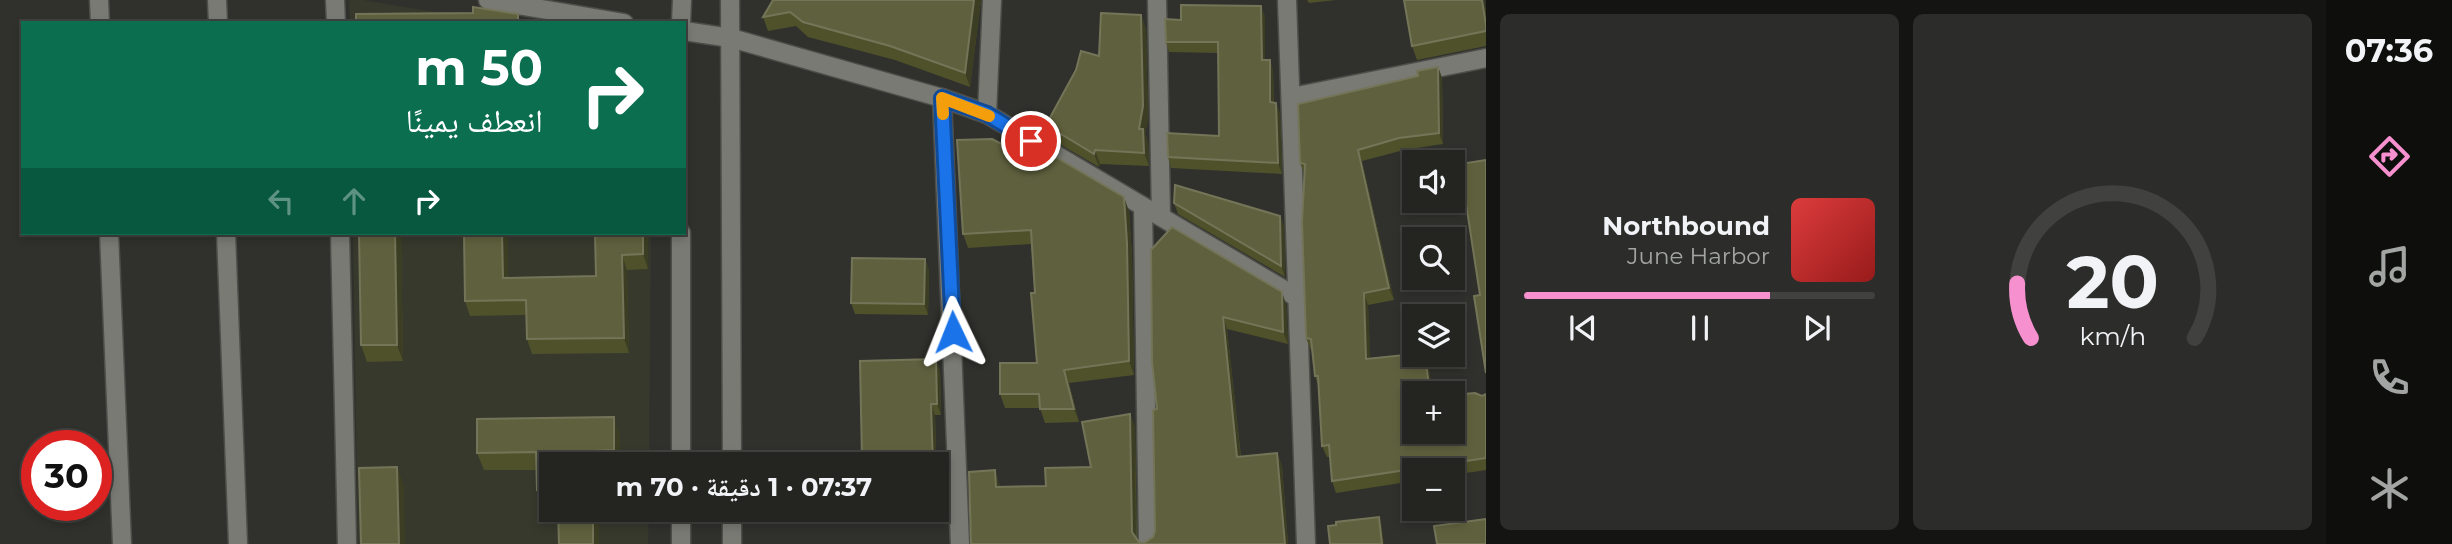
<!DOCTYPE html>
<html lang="ar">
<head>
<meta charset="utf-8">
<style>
	:root { --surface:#242521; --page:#2c2d2a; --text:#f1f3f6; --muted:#a3a5a5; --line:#41423f; --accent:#f790ce }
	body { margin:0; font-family:Montserrat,"Noto Naskh Arabic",sans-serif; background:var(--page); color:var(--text); direction:rtl; height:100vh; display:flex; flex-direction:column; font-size:26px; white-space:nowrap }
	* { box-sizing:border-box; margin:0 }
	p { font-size:23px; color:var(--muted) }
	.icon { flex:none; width:38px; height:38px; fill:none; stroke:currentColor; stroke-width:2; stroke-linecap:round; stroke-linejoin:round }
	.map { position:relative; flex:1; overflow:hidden; direction:ltr }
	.side { display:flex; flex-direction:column; gap:14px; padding:14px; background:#141412; width:840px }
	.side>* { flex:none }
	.hud { position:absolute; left:21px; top:21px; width:665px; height:214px; border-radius:0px; box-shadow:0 4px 10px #0003,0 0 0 2px var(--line); direction:rtl; background:#0b6e4f; color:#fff; overflow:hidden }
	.buttons { position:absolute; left:1402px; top:150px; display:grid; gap:14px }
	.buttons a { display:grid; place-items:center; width:63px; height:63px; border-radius:0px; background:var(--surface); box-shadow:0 4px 10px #0003,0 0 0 2px var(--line); font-size:35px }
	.speed { position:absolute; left:21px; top:430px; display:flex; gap:14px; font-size:35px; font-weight:700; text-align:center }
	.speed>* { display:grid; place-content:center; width:91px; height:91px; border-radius:50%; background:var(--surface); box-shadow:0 4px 10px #0003,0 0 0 2px var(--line); line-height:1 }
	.speed .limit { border:10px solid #d22; background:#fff; color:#111 }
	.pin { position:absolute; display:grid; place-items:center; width:60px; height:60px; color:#fff; margin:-30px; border:4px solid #fff; border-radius:50%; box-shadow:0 2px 7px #0007 }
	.me { position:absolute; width:77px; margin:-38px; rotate:358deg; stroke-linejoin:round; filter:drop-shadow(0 0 5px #0008) }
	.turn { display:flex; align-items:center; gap:24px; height:147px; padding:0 28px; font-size:32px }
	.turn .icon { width:91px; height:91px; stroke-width:2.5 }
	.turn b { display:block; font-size:49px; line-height:60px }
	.lanes { display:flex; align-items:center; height:66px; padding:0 28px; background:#0003; justify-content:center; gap:35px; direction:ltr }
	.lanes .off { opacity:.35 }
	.side .tile { flex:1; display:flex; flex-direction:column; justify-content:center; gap:10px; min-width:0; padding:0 24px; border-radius:10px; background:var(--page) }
	.side .dial { align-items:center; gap:0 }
	.dial svg { height:182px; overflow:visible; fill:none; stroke:var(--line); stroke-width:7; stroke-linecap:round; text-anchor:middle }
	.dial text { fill:var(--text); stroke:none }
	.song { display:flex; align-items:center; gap:21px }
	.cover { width:84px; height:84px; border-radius:10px; background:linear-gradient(135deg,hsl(0 70% 55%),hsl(0 70% 35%)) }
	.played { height:7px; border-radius:4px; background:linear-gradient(90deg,var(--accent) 70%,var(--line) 70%) }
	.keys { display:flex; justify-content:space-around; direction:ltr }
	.side .tiles { flex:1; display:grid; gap:14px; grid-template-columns:repeat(2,1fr) }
	.trip { position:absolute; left:539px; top:452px; width:410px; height:70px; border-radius:0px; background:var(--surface); box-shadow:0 4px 10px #0003,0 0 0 2px var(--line); font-weight:700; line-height:70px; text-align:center; direction:rtl }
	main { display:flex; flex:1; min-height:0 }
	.tabs { display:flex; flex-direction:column; width:126px; justify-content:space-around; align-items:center; background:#0e0f0d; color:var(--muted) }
	.tabs .icon { width:49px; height:49px }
	.tabs .selected { color:var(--accent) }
	.tabs b { font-size:32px; color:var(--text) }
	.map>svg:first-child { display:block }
</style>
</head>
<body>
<main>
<nav class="tabs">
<b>07:36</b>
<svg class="icon selected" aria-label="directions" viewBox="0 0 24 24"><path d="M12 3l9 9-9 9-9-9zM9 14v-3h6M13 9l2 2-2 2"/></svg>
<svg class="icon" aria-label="music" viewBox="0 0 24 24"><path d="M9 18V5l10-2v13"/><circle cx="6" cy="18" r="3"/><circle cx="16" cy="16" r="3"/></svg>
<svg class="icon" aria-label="phone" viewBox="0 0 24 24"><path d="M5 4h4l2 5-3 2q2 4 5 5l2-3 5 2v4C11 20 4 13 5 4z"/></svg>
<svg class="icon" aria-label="climate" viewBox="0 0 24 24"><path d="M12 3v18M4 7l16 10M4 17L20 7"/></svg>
</nav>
<section class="side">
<div class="tiles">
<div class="tile dial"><svg viewBox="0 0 100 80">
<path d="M14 69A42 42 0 1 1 86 69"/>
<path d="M14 69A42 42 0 0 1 8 45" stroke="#f790ce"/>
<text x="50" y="56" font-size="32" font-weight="700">20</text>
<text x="50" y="72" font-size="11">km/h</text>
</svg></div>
<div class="tile">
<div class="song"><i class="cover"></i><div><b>Northbound</b><p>June Harbor</p></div></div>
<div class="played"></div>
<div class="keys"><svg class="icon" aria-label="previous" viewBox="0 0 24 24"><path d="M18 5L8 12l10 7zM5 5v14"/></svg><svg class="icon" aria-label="pause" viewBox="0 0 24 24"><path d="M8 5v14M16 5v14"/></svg><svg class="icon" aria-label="next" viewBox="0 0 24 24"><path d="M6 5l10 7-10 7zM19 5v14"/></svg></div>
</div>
</div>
</section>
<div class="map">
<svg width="1486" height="544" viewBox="0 0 1486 544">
	<rect width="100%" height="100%" fill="#30312c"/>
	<g fill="#37392d">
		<polygon points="349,0 363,0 500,23 350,23"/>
		<polygon points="353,233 651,233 649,464 551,464 551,509 649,509 648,544 358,544"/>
	</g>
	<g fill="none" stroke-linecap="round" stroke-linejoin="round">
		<defs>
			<g id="street">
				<polyline points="99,0 100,23"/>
				<polyline points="217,0 218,23"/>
				<polyline points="335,0 336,23"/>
				<polyline points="1157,0 1161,216"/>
				<polyline points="1287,0 1306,544"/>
				<polyline points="731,38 942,98 987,114 1298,298"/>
				<polyline points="1292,97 1486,58"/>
				<polyline points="942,98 960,544"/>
				<polyline points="987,114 992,0"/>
				<polyline points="1143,207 1148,544"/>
				<polyline points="109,233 122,544"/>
				<polyline points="226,233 238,544"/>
				<polyline points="340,233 347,544"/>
			</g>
			<g id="secondary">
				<polyline points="488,0 624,23"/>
				<polyline points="730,0 732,464"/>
				<polyline points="681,23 682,0"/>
				<polyline points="684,31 731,38"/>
				<polyline points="681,233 681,464"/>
				<polyline points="681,509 681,544"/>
				<polyline points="732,509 732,544"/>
			</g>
		</defs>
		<use href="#street" stroke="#4d4e49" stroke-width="21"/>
		<use href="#secondary" stroke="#4d4e49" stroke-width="21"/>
		<use href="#street" stroke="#797a74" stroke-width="18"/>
		<use href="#secondary" stroke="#797a74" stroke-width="18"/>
	</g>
	<g fill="#4f512b">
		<polygon points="773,0 981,0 970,87 895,60 808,37 796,26 768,31 763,17"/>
		<polygon points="1307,0 1336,0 1309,3"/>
		<polygon points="1486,10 1486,46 1417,60 1412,46"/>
		<polygon points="1265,16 1265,60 1270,60 1273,71 1274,103 1280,113 1282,174 1171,168 1168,157 1219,136 1218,53 1169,52 1166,42 1181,20"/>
		<polygon points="1146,28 1148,119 1145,134 1148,142 1149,166 1100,164 1099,167 1051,139 1046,125 1099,56"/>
		<polygon points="1438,67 1442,78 1443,144 1404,150 1362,161 1394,300 1368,305 1370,359 1429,365 1414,432 1486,394 1486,470 1452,475 1452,471 1414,471 1414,481 1336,493 1332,481 1330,457 1327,457 1322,446 1318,385 1315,376 1312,350 1311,350 1306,338 1305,175 1300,163 1418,76"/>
		<polygon points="1174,203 1280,216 1284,227 1285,277 1178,214"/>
		<polygon points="1129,211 1132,256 1134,375 1069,383 1079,422 1045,423 1040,408 1005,408 1000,394 1037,363 1035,293 1031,244 968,248 963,234"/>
		<polygon points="359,233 401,233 403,361 367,362 361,345"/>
		<polygon points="508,233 508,277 596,276 648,233 648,269 627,270 629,353 532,354 527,339 526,315 470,316 465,301"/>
		<polygon points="1151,250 1286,304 1288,344 1227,329 1241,456 1277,453 1282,466 1288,544 971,544 999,483 1000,487 1046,486 1091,467 1130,414 1135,427 1137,539 1139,542 1144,543 1153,537 1155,531 1157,409"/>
		<polygon points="925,259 929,270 928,315 855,314 851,303"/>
		<polygon points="940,370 941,415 935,415 937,486 936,464 864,464 862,459"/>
		<polygon points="620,435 620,464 551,464 551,508 543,508 537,490 536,470 484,470 477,453"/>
	</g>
	<g fill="#3c3e23">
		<polygon points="974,0 981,0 970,87 965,73"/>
		<polygon points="1482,0 1484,0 1486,10 1486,25"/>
		<polygon points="1261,6 1265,16 1265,71 1262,60"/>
		<polygon points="1141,15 1146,28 1148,119 1145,134 1148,142 1149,166 1144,153 1139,129"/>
		<polygon points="1270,60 1273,71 1274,113 1270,102"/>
		<polygon points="1438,67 1442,78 1443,144 1439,133"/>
		<polygon points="1276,103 1280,113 1282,174 1278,163"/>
		<polygon points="1095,150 1100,164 1099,167 1094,154"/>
		<polygon points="1358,150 1362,161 1394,300 1389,288"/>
		<polygon points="1124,197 1129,211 1132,256 1134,375 1129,361"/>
		<polygon points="1280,216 1284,227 1285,277 1281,266"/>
		<polygon points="395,233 401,233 403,361 397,345"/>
		<polygon points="502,233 508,233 508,292 503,278"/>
		<polygon points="643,233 648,233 648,269 643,254"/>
		<polygon points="622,255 627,270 629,353 624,338"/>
		<polygon points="925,259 929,270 928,315 924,304"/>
		<polygon points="1282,292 1286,304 1288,344 1283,332"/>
		<polygon points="1364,293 1368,305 1371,371 1366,359"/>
		<polygon points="1223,317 1227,329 1242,469 1237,457"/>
		<polygon points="1425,355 1429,365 1432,394 1430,394"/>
		<polygon points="936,359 940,370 941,415 937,404"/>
		<polygon points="1064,370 1069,383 1079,422 1074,409"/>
		<polygon points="931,404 935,415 937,486 936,464 933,464"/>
		<polygon points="1130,414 1135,427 1136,544 1132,532"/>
		<polygon points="614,417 620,435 620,464 619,464 614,450"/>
		<polygon points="592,451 596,464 592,464"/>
		<polygon points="1277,453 1282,466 1288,544 1285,544"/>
		<polygon points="397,467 404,485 405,544 399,544"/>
		<polygon points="995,470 999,483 1000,500 996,487"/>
		<rect x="593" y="509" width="6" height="35"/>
		<polygon points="1379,517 1382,527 1384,544 1382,544"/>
	</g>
	<g fill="#5f613e" stroke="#747558" stroke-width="2">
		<polygon points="773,0 974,0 965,73 890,46 803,22 790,12 763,17"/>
		<polygon points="1404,0 1482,0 1486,25 1486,31 1412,46"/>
		<polygon points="1181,5 1261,6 1262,60 1270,60 1270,102 1276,103 1278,163 1168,157 1167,133 1219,136 1218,42 1166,42 1165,19 1181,20"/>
		<polygon points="473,7 518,14 518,23 356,23 356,14 473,13"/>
		<polygon points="1101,13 1141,15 1143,106 1139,129 1143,129 1144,153 1095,150 1094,154 1046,125 1076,70 1081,51 1099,56"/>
		<polygon points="1438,67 1439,133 1399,138 1358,150 1389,288 1364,293 1366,359 1414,354 1414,355 1425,355 1430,394 1414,394 1414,432 1452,432 1452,395 1475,393 1482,396 1486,394 1486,458 1332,481 1329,445 1322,446 1318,376 1315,376 1311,339 1306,338 1302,222 1305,164 1300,163 1298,104 1418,76 1417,71"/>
		<polygon points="992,139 1028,158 1035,145 1124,197 1127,243 1129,361 1064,370 1074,409 1040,409 1039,394 1000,394 1000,363 1037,363 1031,293 1035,293 1031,230 963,234 957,140"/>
		<polygon points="1486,160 1486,373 1474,296 1480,295 1460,164"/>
		<polygon points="1175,185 1280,216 1281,266 1174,203"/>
		<polygon points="1172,227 1282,292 1283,332 1223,317 1237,457 1277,453 1285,544 971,544 969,472 995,470 996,487 1046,486 1045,468 1091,467 1082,422 1130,414 1132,532 1139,542 1144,543 1153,537 1155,531 1153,410 1157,409 1152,361 1151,250"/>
		<polygon points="359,233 395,233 397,345 361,345"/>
		<polygon points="464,233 502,233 503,278 596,276 595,233 643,233 643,254 622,255 624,338 527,339 526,300 465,301"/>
		<polygon points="852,258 925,259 924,304 851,303"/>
		<polygon points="936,359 937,404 931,404 933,464 873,464 873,458 862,459 860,361"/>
		<polygon points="614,417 614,450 592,451 592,464 551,464 551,490 537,490 536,452 477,453 477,419"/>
		<polygon points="397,467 399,544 361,544 359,468"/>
		<polygon points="558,509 593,509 593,544 559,544"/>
		<polygon points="1379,517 1382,544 1330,544 1328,526 1336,525 1336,522"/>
		<polygon points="1486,519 1486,544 1437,544 1434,526"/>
	</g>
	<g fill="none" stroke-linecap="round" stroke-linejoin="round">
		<defs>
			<polyline id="route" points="953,332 942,98 987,114 1031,141"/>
		</defs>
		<use href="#route" stroke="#114b97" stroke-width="18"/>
		<use href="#route" stroke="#1a73e8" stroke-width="12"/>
		<polyline stroke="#f59e0b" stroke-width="12" points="943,114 942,98 989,116"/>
	</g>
</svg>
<div class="buttons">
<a><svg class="icon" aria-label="sound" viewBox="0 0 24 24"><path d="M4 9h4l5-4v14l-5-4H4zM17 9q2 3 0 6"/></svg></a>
<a><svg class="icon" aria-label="search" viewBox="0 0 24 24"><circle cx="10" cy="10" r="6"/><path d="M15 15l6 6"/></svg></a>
<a><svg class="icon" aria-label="layers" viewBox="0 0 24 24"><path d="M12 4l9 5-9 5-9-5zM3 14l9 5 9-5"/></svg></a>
<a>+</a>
<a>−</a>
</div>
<div class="speed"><div class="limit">30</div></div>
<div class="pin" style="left:1031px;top:141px;background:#d93025"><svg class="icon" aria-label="arrive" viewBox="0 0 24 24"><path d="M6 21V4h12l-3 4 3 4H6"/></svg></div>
<svg class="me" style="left:953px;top:332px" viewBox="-20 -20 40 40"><path d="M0-17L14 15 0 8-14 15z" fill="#1a73e8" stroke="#fff" stroke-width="4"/></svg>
<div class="trip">07:37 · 1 دقيقة · 70 m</div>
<div class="hud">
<div class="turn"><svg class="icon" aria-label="right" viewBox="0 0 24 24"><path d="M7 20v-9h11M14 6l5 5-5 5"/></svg><div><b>50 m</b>انعطف يمينًا</div></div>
<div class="lanes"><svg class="icon off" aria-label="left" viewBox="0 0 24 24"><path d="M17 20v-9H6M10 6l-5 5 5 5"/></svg><svg class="icon off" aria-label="ahead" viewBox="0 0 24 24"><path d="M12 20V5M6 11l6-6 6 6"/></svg><svg class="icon" aria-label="right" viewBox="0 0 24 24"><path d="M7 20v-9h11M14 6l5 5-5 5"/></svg></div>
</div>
</div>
</main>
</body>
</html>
